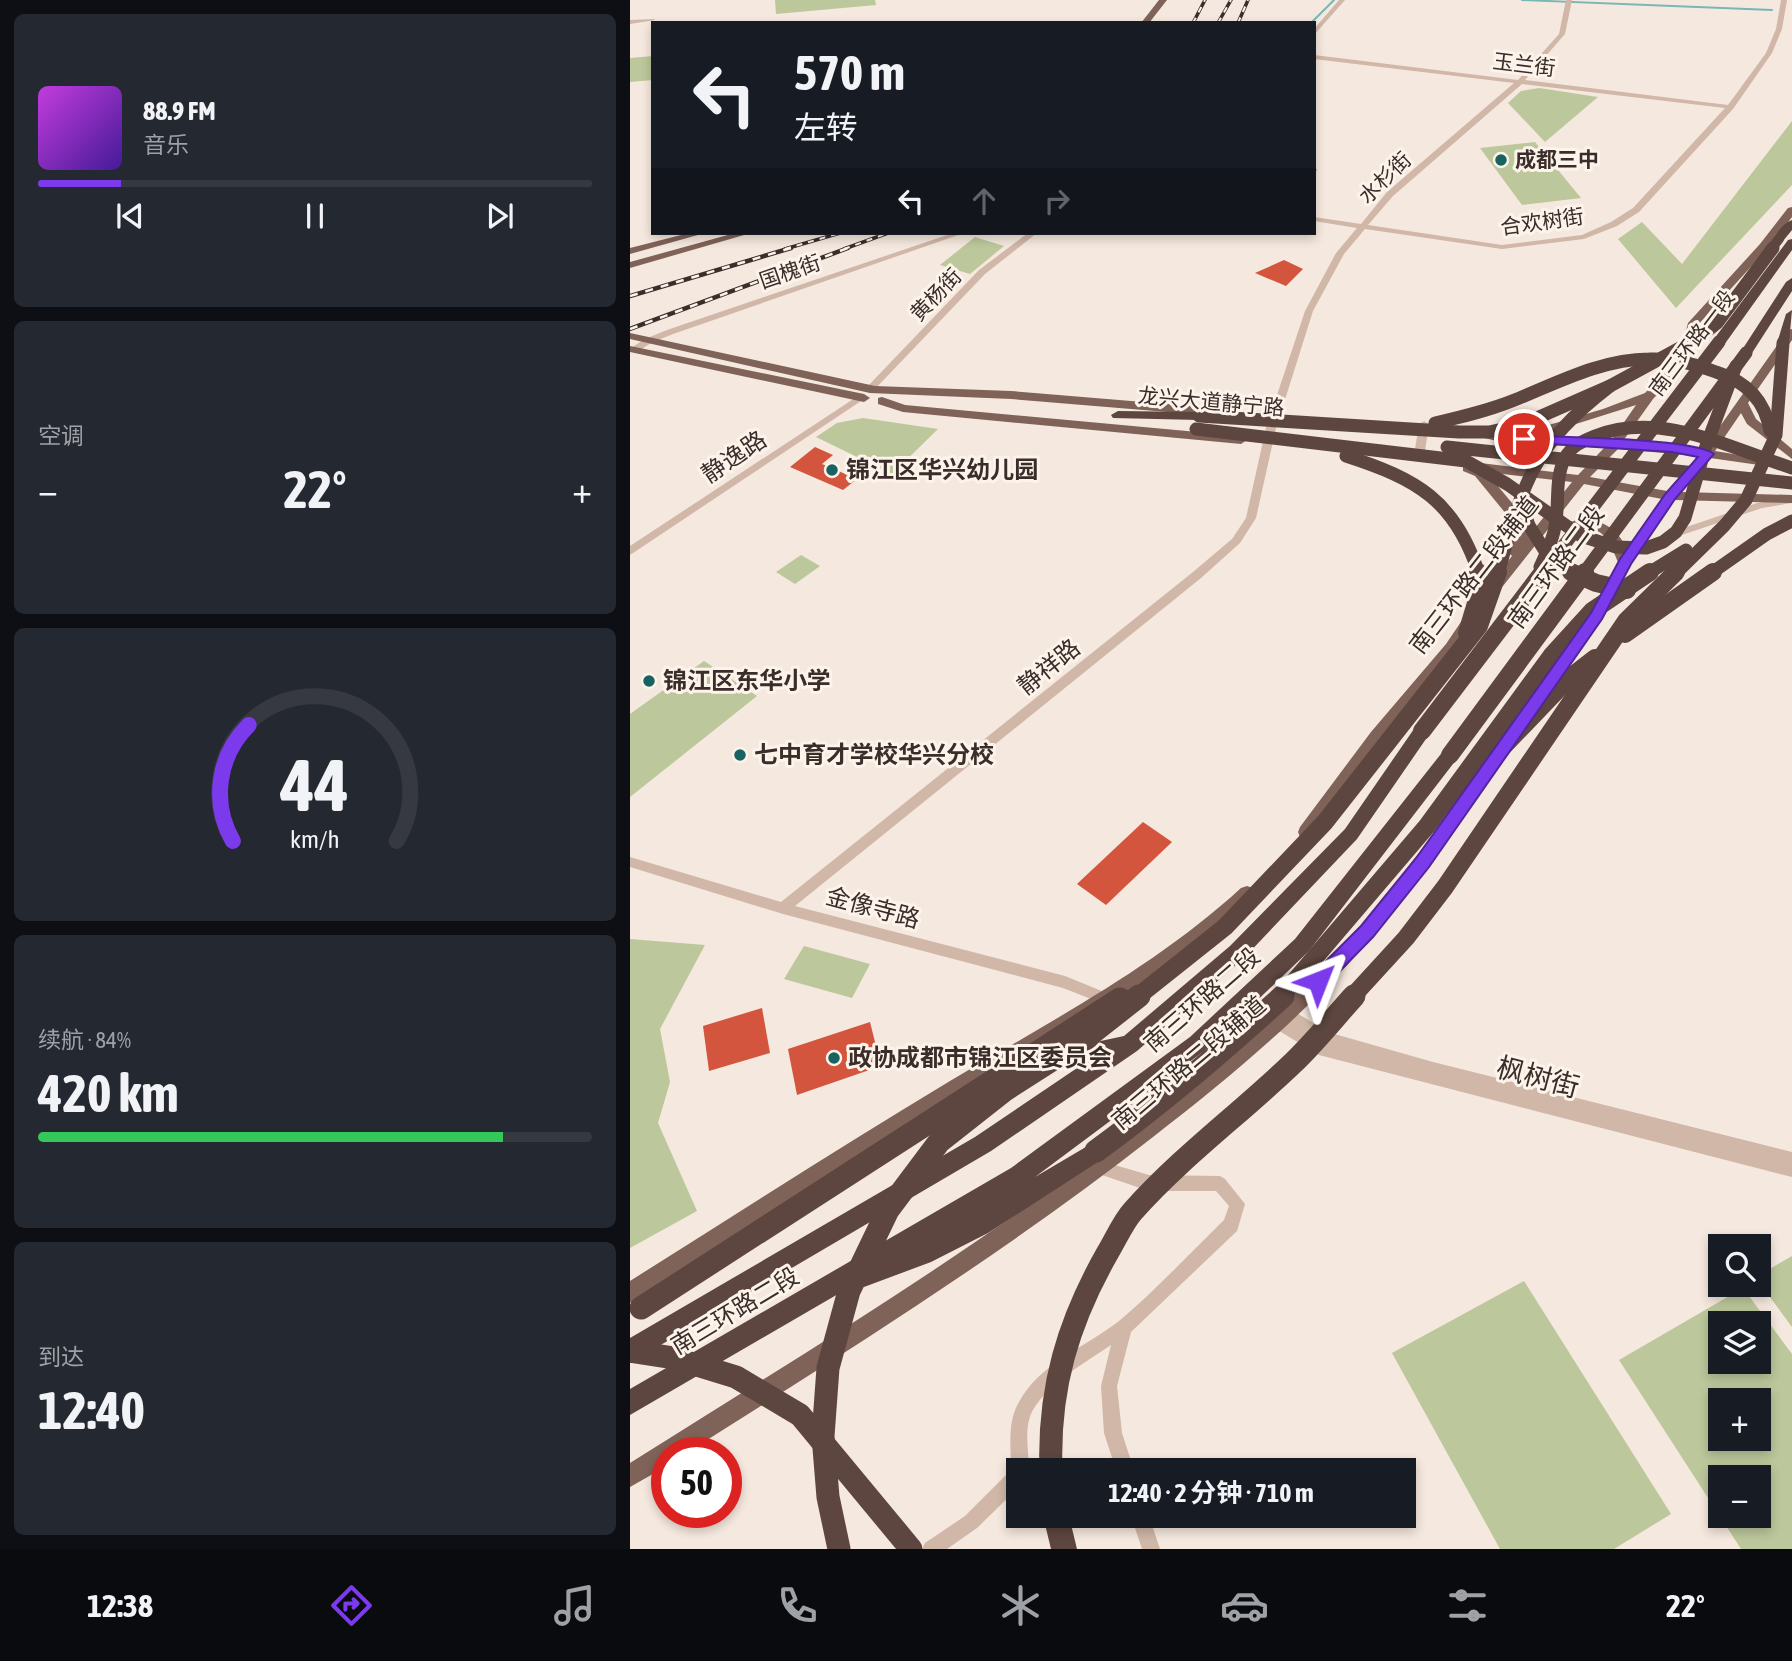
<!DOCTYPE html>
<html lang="zh">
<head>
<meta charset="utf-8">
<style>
	:root { --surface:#171b24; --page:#242831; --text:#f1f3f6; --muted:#9ea1a6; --line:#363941; --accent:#7c3aed }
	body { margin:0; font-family:"Asap Condensed","Noto Sans SC",sans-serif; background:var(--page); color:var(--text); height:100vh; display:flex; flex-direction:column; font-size:26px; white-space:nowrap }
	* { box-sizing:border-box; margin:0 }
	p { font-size:23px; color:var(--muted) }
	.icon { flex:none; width:38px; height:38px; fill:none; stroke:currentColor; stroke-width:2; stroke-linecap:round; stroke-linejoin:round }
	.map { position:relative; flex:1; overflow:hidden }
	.drawer { display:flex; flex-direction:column; gap:14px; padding:14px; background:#0d0f14; width:630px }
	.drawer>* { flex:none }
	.top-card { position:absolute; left:21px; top:21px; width:665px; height:214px; border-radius:0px; box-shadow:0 4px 10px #0003; background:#171b24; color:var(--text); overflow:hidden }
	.controls { position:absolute; left:1078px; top:1234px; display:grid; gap:14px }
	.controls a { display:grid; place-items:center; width:63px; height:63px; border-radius:0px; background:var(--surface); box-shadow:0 4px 10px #0003; font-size:35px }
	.speed { position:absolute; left:21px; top:1437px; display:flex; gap:14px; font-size:35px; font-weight:700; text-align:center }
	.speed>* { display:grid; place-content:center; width:91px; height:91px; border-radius:50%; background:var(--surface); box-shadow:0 4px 10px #0003; line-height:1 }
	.speed .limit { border:10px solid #d22; background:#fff; color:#111 }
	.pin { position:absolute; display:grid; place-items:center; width:60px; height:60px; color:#fff; margin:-30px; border:4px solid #fff; border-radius:50%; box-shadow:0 2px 7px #0007 }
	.me { position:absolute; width:77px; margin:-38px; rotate:45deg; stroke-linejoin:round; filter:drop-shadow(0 0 5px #0008) }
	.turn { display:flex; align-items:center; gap:24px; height:147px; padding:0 28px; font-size:32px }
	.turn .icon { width:91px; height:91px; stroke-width:2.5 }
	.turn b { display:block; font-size:49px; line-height:60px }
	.lanes { display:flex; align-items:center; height:66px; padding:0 28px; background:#0003; justify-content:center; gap:35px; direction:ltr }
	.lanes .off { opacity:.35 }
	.big { font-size:52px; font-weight:700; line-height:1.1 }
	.drawer .widget { flex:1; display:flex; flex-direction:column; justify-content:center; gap:10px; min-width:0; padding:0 24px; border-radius:10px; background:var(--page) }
	.drawer .dial { align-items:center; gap:0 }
	.dial svg { height:182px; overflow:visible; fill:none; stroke:var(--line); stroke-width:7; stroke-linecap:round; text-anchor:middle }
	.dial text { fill:var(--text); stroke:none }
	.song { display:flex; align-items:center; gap:21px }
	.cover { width:84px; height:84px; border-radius:10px; background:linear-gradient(135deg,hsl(290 70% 55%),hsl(260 70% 35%)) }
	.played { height:7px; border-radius:4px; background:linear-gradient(90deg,var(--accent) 15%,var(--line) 15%) }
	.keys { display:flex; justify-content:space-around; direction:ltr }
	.heat { display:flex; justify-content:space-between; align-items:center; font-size:38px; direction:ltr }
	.charge { height:10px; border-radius:5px; background:linear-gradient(90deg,#34c759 84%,var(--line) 0) }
	.trip { position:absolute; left:376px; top:1458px; width:410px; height:70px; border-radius:0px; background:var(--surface); box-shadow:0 4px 10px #0003; font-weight:700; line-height:70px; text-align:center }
	.dock { display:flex; height:112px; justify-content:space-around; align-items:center; background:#090b0e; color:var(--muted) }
	.dock .icon { width:49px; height:49px }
	.dock .active { color:var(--accent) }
	.dock b { font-size:32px; color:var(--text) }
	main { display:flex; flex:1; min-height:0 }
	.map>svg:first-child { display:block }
</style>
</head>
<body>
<main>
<section class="drawer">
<div class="widget">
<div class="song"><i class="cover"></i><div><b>88.9 FM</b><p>音乐</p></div></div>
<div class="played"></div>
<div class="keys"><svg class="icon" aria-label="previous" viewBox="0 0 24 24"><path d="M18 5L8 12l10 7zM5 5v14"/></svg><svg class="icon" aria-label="pause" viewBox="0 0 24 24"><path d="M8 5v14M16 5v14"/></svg><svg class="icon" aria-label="next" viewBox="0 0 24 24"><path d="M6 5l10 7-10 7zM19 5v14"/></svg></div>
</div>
<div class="widget"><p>空调</p>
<div class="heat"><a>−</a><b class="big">22°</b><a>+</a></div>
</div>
<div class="widget dial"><svg viewBox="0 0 100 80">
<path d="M14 69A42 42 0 1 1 86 69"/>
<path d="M14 69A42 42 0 0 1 21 18" stroke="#7c3aed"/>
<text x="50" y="56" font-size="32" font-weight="700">44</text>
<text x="50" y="72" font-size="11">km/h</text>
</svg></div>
<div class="widget"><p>续航 · 84%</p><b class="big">420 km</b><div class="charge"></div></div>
<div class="widget"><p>到达</p><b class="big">12:40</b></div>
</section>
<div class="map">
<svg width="1162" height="1549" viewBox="0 0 1162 1549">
	<rect width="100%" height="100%" fill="#f5e8de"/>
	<g fill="#bcc79b" fill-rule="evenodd">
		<polygon points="145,0 245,0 246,5 146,14"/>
		<polygon points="23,56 23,80 0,82 0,58"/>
		<polygon points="909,88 968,97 915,142 878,103 891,91"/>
		<polygon points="1162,121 1162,185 1046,308 988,239 1012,222 1052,264"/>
		<polygon points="905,142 951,198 892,205 850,148"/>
		<polygon points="345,237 374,246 340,274 310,265"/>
		<polygon points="233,418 308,429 262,474 186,437 207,423"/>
		<polygon points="171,555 190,566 165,584 146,572"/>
		<polygon points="74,661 127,696 0,797 0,714"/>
		<polygon points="0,939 75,945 30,1029 40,1082 28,1123 67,1211 0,1248"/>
		<polygon points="174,946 240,964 222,998 154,979"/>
		<polygon points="1162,1256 1162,1327 1129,1282 1129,1275"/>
		<polygon points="894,1281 1041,1514 984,1549 870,1549 762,1353"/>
		<path d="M 1113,1288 L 1162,1354 L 1162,1549 L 1111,1549 L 989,1360 ZM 1090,1323 L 1129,1323 L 1129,1362 L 1090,1362 ZM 1090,1400 L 1129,1400 L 1129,1438 L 1090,1438 ZM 1090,1477 L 1129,1477 L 1129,1516 L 1090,1516 Z"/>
	</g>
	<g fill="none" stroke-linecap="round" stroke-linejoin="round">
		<g stroke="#79b6b4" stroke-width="2">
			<polyline points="892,0 1142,10"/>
			<polyline points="681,23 704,0"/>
		</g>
	</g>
	<g fill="#d4553d">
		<polygon points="654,260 673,269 656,286 625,273"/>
		<polygon points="185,447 203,455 192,464 227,479 213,490 160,467"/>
		<polygon points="513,822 542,842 476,905 447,884"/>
		<polygon points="132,1008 140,1053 79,1071 73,1026"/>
		<polygon points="240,1022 251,1066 167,1095 158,1049"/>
	</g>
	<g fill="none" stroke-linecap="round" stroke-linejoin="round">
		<g fill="#d0b7a7" fill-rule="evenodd">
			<polygon points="709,0 715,0 684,35 684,29"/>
			<path d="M 936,0 L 942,0 L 935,34 L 895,80 L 1098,105 L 1136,53 L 1146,29 L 1151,0 L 1157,0 L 1152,29 L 1142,53 L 1103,109 L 1009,212 L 987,226 L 954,239 L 872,249 L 735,229 L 714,254 L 683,311 L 646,428 L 626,518 L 610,543 L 571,578 L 165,906 L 435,976 L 479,994 L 481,998 L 479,1002 L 474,1004 L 433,988 L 153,914 L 0,867 L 0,857 L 151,902 L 563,572 L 602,539 L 616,518 L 636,428 L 675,311 L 706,253 L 727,228 L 684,221 L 684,217 L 731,224 L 757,192 L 884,83 L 684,59 L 684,55 L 888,80 L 929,34 ZM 892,84 L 1095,108 L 1003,208 L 981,222 L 952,235 L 872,245 L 738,225 L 763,196 Z"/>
			<polygon points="24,19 25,20 0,24 0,20"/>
			<polygon points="684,167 688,170 684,172"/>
			<polygon points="323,233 334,233 43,334 21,343 7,352 0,351 1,348 15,339 37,330"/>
			<polygon points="398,233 407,233 355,274 243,391 237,391 237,387 349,270"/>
			<polygon points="231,394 236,397 234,399 0,555 0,546"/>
			<polygon points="794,421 799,424 795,451 783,458 777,458 777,454 785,449 789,424"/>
			<polygon points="1162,497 1162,503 1132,508 1040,539 1035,536 1036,534 1127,503"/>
			<polygon points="656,1007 701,1033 803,1062 1162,1152 1162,1177 689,1055 641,1026 639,1022 641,1018 646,1016 656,1020 649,1013 651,1009"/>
			<path d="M 471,1161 L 519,1175 L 590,1176 L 595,1179 L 615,1204 L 607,1231 L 501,1332 L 487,1386 L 492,1433 L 504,1470 L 486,1470 L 474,1433 L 471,1386 L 481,1345 C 457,1361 406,1391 399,1420 C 395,1435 399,1454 399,1470 L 388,1470 L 388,1488 L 347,1528 L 317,1549 L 292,1549 L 295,1543 L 335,1516 L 381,1470 C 381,1447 377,1422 389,1402 C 410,1363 456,1347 489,1321 C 525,1291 560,1253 594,1220 L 599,1206 L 586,1191 L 519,1191 L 466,1173 L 463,1168 L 466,1163 Z"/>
			<polygon points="501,1516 519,1516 530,1549 512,1549"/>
		</g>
		<g fill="#7f6258" fill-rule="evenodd">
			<polygon points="529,0 537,0 519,23 511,23"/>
			<path d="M 1162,207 L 1162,217 L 1138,248 L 1067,326 L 1062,353 L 1053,368 L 1023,399 L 993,441 L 1042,444 L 1074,449 L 1158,330 L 1162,329 L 1162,340 L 1118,403 L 1126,419 L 1162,449 L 1162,459 L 1117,424 L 1111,413 L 1085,451 L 1146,461 L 1150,462 L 1150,468 L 1080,458 L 1051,492 L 1162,495 L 1162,503 L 1044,500 L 1001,563 L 972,619 L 906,713 L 896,713 L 893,709 L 896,705 L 961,613 L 988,562 C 981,545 975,527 953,528 C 946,529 942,530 935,529 L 935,523 C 964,516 984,522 997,549 L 1032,499 L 954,484 L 869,591 L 859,591 L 857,588 L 859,585 L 882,556 L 878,552 L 887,534 L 886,526 L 845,476 L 833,471 L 833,465 L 842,462 L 948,475 L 974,448 L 872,442 L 845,436 L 843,433 L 849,429 L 893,435 L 895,432 L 973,409 L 1015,393 L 1042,366 L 1050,353 L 1058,323 L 1130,244 L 1158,208 ZM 1006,405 L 981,441 L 908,436 ZM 988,449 L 1068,456 L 1037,491 L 960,477 ZM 856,472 L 942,482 L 901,533 L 898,522 Z"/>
			<polygon points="59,233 75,233 0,254 0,248"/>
			<polygon points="105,233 121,233 0,268 0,262"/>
			<polygon points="0,333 245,386 381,391 586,408 592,412 586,416 381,399 240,393 0,339"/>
			<polygon points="0,346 234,394 240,398 234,402 0,352"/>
			<polygon points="252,397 275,405 611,436 617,440 611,444 273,412 248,404 248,398"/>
			<polygon points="840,615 847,620 826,652 751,740 682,837 670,837 668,832 670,827 741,732 816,644 835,616"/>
			<path d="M 860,761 L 866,763 L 868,767 L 866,771 C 814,844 764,918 701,982 C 646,1039 585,1089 523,1137 C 375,1253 216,1352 58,1452 L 37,1452 L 37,1466 L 0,1487 L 0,1463 C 172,1355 347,1249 508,1125 C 570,1077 632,1028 687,973 C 751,909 802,835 854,763 Z"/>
			<path d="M 617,886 L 623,888 L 625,893 L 623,898 L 585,933 L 491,998 L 250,1145 L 0,1303 L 0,1281 C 106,1214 212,1146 320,1081 C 419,1022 525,967 611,888 Z"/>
		</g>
		<g fill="#5d463f" fill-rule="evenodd">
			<path d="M 1162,220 L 1162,230 L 1153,241 L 1145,241 C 1143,235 1155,222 1162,220 Z"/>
			<polygon points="1162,239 1162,250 1094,345 1084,345 1084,339 1158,240"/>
			<polygon points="1162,278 1162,291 1122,353 1121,356 1111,356 1110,353 1156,282"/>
			<polygon points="1162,310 1159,343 1158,346 1148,346 1147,343 1156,314"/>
			<polygon points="488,411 569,412 576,416 569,420 483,418 481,415"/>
			<polygon points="891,491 898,496 905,524 898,529 891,524 884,496"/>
			<polygon points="792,725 798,726 801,731 798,736 727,839 614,958 507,1051 361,1151 0,1363 0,1338 345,1137 456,1062 431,1067 424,1065 421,1058 424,1051 494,1036 600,946 715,829 786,726"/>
			<polygon points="820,748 826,750 829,755 826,760 679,951 574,1051 405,1177 466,1141 474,1144 477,1151 474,1158 358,1233 301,1262 234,1287 227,1283 0,1415 0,1389 381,1168 560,1037 665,939 814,750"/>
			<polygon points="413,1516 439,1516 447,1549 421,1549"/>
		</g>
		<defs>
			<g id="rail-far1">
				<polyline points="563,23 575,0"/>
				<polyline points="588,23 601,0"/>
				<polyline points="608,23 618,0"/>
				<polyline points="155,249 210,233"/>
				<polyline points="214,249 258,233"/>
			</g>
			<g id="rail">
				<polyline points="0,296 161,248"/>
				<polyline points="0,329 218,248"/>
			</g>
		</defs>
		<use href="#rail-far1" stroke="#3b2d29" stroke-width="3.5"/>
		<use href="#rail" stroke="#3b2d29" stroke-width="4.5"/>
		<use href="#rail-far1" stroke="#fcf3eb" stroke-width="2" stroke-dasharray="6" stroke-linecap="butt"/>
		<use href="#rail" stroke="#fcf3eb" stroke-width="2.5" stroke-dasharray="8" stroke-linecap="butt"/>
		<polyline stroke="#5d463f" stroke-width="10" points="1141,249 1149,239"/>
		<g stroke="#5d463f" stroke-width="13">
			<polyline points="569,416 829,432 859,432 891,425 980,386 1070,337 1087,323 1143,248"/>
			<path d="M 805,423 C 831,417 857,411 882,401 C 925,384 971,359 1019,359 C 1043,358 1064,364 1086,372 C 1115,381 1135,400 1140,431"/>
			<polyline points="566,429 836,461 877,484 951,536 986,547 1016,548 1033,542 1046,532 1055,518 1076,446 1106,366"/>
			<polyline points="817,447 1162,483"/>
			<path d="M 716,456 C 787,479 825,500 849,574"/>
			<polyline points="898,524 915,551 944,574"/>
			<path d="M 910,567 C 917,552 924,537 926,521 C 929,500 925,477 935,458 C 941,446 953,441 965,436 C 1030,410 1100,448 1162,468"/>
			<path d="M 868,574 C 893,483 902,446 980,386"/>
			<polyline points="912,574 1089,342"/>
			<polyline points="953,574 1116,353"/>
			<polyline points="1017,574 1056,550"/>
			<polyline points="1045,574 1094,526 1116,500 1146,435 1153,343"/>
			<polyline points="1080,574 1137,534 1162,521"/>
		</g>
		<g stroke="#5d463f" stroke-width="18">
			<polyline points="941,572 966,583 997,590"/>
			<polyline points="837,633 849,593 848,572"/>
			<polyline points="995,634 1083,572"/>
			<polyline points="792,731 913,572"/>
			<polyline points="820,755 955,572"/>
			<polyline points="845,776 938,679 965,658"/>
			<polyline points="507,997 595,927 695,822 849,626 868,572"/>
			<polyline points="651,997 797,826 922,655 962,611 1020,572"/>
			<polyline points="722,997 776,938 815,887 996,621 1046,572"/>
		</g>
		<g stroke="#5d463f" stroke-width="23">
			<path d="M 466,1151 C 532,1103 593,1051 653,996"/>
			<polyline points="11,1308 490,999"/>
			<polyline points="0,1351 44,1358 106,1377 170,1415 281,1549"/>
			<path d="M 421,1470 C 418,1389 438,1322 478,1252 C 486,1239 493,1222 503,1211 C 551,1157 611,1113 663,1063 C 685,1042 704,1018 724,996"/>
			<polyline points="209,1549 198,1497 193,1436 198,1368 219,1291 258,1210 309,1142 375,1090 453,1040 509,996"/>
		</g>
	</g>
	<path fill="#7c3aed" stroke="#51269a" stroke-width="2" d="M 894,436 C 928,437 1064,438 1084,454 L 1045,499 L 1001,564 L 972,619 L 799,867 L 743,937 L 695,986 L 688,988 L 682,986 L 679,981 L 682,975 L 731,926 L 787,857 L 961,613 L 990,559 L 1036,493 L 1068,457 L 1042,452 L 890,442 L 888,439 Z"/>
	<g fill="#186362" stroke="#fcf3eb" stroke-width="2.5">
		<circle cx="871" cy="160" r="7"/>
		<circle cx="202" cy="470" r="7"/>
		<circle cx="19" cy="681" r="7"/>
		<circle cx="110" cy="755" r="7"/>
		<circle cx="204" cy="1058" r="7"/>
	</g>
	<g text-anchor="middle" stroke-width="6" stroke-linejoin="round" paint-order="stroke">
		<g font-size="21" fill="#3b2d29" stroke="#fcf3eb">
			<text transform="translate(894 65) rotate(7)" y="7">玉兰街</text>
			<text transform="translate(755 178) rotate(-44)" y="7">水杉街</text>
			<text transform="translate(912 222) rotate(-8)" y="7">合欢树街</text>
			<text transform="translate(160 272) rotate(-19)" y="7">国槐街</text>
			<text transform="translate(306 295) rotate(-46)" y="7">黄杨街</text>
			<text transform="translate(1062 343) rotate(-53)" y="7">南三环路一段</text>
			<text transform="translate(581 402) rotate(5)" y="7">龙兴大道静宁路</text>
		</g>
		<g font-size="21" font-weight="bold" fill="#3b2d29" stroke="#fcf3eb" text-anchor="start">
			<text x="885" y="167">成都三中</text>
		</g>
		<g font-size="24" fill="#3b2d29" stroke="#fcf3eb">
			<text transform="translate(104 457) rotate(-34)" y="8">静逸路</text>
			<text transform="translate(926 567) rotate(-54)" y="8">南三环路二段</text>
			<text transform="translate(844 575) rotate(-52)" y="8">南三环路二段辅道</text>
			<text transform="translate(419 667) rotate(-39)" y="8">静祥路</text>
			<text transform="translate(243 908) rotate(15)" y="8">金像寺路</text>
			<text transform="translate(572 1000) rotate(-41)" y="8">南三环路二段</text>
			<text transform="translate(559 1063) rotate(-40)" y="8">南三环路二段辅道</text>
			<text transform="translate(105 1311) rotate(-31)" y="8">南三环路二段</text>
		</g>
		<g font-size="24" font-weight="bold" fill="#3b2d29" stroke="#fcf3eb" text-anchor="start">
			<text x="216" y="478">锦江区华兴幼儿园</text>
			<text x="33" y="689">锦江区东华小学</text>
			<text x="124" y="763">七中育才学校华兴分校</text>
			<text x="218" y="1066">政协成都市锦江区委员会</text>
		</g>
		<g font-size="28" fill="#3b2d29" stroke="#fcf3eb">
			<text transform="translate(908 1077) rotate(15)" y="10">枫树街</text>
		</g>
	</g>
</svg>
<div class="controls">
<a><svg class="icon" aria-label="search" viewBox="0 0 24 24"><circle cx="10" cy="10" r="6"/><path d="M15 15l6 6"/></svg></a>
<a><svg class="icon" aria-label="layers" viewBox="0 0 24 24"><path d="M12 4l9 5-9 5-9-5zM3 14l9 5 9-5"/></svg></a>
<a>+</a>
<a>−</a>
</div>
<div class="speed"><div class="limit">50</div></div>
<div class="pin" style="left:894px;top:439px;background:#d93025"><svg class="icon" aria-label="arrive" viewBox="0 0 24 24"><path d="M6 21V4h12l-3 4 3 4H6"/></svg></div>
<svg class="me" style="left:688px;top:981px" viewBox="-20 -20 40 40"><path d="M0-17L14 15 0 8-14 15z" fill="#7c3aed" stroke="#fff" stroke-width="4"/></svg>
<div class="trip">12:40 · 2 分钟 · 710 m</div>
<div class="top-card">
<div class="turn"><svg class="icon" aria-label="left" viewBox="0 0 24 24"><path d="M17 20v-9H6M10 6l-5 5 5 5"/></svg><div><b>570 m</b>左转</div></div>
<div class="lanes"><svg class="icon" aria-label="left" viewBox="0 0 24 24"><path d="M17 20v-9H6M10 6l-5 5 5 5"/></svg><svg class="icon off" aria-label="ahead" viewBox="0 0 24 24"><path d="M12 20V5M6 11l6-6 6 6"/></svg><svg class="icon off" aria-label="right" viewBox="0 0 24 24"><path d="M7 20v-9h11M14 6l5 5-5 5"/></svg></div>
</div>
</div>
</main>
<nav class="dock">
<b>12:38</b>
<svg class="icon active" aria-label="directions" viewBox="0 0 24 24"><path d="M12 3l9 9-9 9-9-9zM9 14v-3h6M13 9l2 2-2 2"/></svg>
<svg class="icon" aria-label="music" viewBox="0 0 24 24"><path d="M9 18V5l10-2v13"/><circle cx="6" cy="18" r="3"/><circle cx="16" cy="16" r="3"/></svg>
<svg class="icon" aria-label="phone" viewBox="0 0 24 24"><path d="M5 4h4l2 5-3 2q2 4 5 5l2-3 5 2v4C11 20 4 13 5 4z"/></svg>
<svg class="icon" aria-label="climate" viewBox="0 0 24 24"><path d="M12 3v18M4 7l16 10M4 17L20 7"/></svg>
<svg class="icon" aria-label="car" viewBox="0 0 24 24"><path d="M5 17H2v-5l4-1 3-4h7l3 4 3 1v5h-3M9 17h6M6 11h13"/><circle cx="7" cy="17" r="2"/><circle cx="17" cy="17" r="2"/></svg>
<svg class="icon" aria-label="filters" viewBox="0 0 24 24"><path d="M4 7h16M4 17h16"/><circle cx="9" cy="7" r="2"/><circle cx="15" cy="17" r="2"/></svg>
<b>22°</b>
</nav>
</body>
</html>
